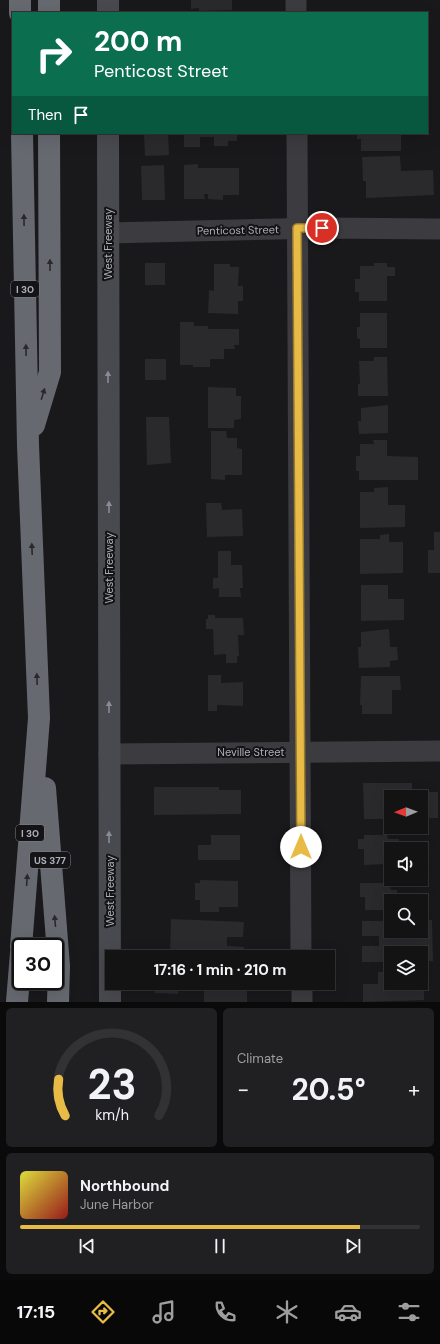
<!DOCTYPE html>
<html lang="en">
<head>
<meta charset="utf-8">
<style>
	:root { --surface:#131314; --page:#202022; --text:#f1f3f6; --muted:#9d9ea0; --line:#323234; --accent:#e7bb46 }
	body { margin:0; font-family:"DM Sans",sans-serif; background:var(--page); color:var(--text); height:100vh; display:flex; flex-direction:column; font-size:15px; white-space:nowrap }
	* { box-sizing:border-box; margin:0 }
	p { font-size:13px; color:var(--muted) }
	.icon { flex:none; width:22px; height:22px; fill:none; stroke:currentColor; stroke-width:2; stroke-linecap:round; stroke-linejoin:round }
	.map { position:relative; height:1002px; overflow:hidden }
	.sheet { display:flex; flex-direction:column; gap:6px; padding:6px; background:#0a0a0b; flex:1 }
	.sheet>* { flex:none }
	.banner { position:absolute; left:12px; top:12px; width:416px; height:122px; border-radius:0px; box-shadow:0 4px 16px #0002,0 0 0 1px var(--line); background:#0b6e4f; color:#fff; overflow:hidden }
	.needle { width:26px; rotate:269deg }
	.controls { position:absolute; left:384px; top:790px; display:grid; gap:8px }
	.controls a { display:grid; place-items:center; width:44px; height:44px; border-radius:0px; background:var(--surface); box-shadow:0 4px 16px #0002,0 0 0 1px var(--line); font-size:20px }
	.speed { position:absolute; left:12px; top:938px; display:flex; gap:8px; font-size:20px; font-weight:700; text-align:center }
	.speed>* { display:grid; place-content:center; width:52px; height:52px; border-radius:50%; background:var(--surface); box-shadow:0 4px 16px #0002,0 0 0 1px var(--line); line-height:1 }
	.speed .limit { border:2px solid #111; border-radius:6px; background:#fff; color:#111 }
	.pin { position:absolute; display:grid; place-items:center; width:34px; height:34px; color:#fff; margin:-17px; border:2px solid #fff; border-radius:50%; box-shadow:0 1px 4px #0007 }
	.me { position:absolute; width:44px; margin:-22px; rotate:0deg; stroke-linejoin:round; filter:drop-shadow(0 0 3px #0008) }
	.turn { display:flex; align-items:center; gap:14px; height:84px; padding:0 16px; font-size:18px }
	.turn .icon { width:52px; height:52px; stroke-width:2.5 }
	.turn b { display:block; font-size:28px; line-height:34px }
	.then { display:flex; align-items:center; height:38px; padding:0 16px; background:#0003; gap:8px; font-size:15px }
	.big { font-size:30px; font-weight:700; line-height:1.1 }
	.sheet .card { flex:1; display:flex; flex-direction:column; justify-content:center; gap:6px; min-width:0; padding:0 14px; border-radius:6px; background:var(--page) }
	.sheet .dial { align-items:center; gap:0 }
	.dial svg { height:104px; overflow:visible; fill:none; stroke:var(--line); stroke-width:7; stroke-linecap:round; text-anchor:middle }
	.dial text { fill:var(--text); stroke:none }
	.song { display:flex; align-items:center; gap:12px }
	.cover { width:48px; height:48px; border-radius:6px; background:linear-gradient(135deg,hsl(60 70% 55%),hsl(0 70% 35%)) }
	.played { height:4px; border-radius:2px; background:linear-gradient(90deg,var(--accent) 85%,var(--line) 85%) }
	.keys { display:flex; justify-content:space-around; direction:ltr }
	.heat { display:flex; justify-content:space-between; align-items:center; font-size:22px; direction:ltr }
	.sheet .tiles { flex:1; display:grid; gap:6px; grid-template-columns:1fr 1fr }
	.card:last-child { grid-column:span 2 }
	.trip { position:absolute; left:105px; top:950px; width:230px; height:40px; border-radius:0px; background:var(--surface); box-shadow:0 4px 16px #0002,0 0 0 1px var(--line); font-weight:700; line-height:40px; text-align:center }
	.tabs { display:flex; height:64px; justify-content:space-around; align-items:center; background:#080808; color:var(--muted) }
	.tabs .icon { width:28px; height:28px }
	.tabs .selected { color:var(--accent) }
	.tabs b { font-size:18px; color:var(--text) }
	.map>svg:first-child { display:block }
</style>
</head>
<body>
<div class="map">
<svg width="440" height="1002" viewBox="0 0 440 1002">
	<rect width="100%" height="100%" fill="#19191b"/>
	<g fill="#2a292c">
		<polygon points="191,0 232,0 232,10 199,11 199,8 191,9"/>
		<polygon points="168,133 169,155 145,156 144,134"/>
		<polygon points="184,133 237,133 237,141 228,141 228,146 214,146 214,137 200,137 200,147 184,147"/>
		<polygon points="357,133 401,133 401,151 361,151 361,139 357,139"/>
		<polygon points="400,156 401,171 433,170 434,195 366,198 366,181 363,181 362,157"/>
		<polygon points="198,164 198,168 239,168 239,195 223,195 223,200 208,199 208,194 204,194 205,199 184,199 184,165"/>
		<polygon points="164,165 165,200 142,200 141,166"/>
		<rect x="145" y="263" width="20" height="22"/>
		<polygon points="374,263 387,263 387,267 395,267 395,276 387,276 387,301 359,301 359,292 355,292 355,279 360,279 360,266 374,266"/>
		<polygon points="214,264 230,264 230,267 239,267 238,286 243,286 243,301 238,301 238,314 208,313 209,290 214,291"/>
		<polygon points="360,313 387,313 387,348 360,348 360,339 357,338 357,327 360,327"/>
		<polygon points="180,322 194,322 194,326 208,326 208,329 239,329 239,345 234,345 235,349 224,349 224,359 210,359 210,367 193,367 193,365 180,365"/>
		<polygon points="374,357 387,357 388,396 358,396 358,384 360,384 359,361 374,361"/>
		<rect x="145" y="359" width="21" height="21"/>
		<polygon points="208,387 236,388 236,396 241,396 241,419 234,420 234,428 208,428"/>
		<polygon points="388,405 388,433 359,434 358,421 361,421 361,408"/>
		<polygon points="146,417 169,417 171,463 147,465"/>
		<polygon points="211,431 226,431 227,438 237,438 237,448 242,449 242,475 225,475 225,480 211,479"/>
		<polygon points="373,440 387,440 387,456 418,457 418,480 359,480 359,471 356,471 356,456 360,456 360,444 374,444"/>
		<polygon points="388,487 388,505 405,505 405,527 360,528 360,492 374,492 374,488"/>
		<polygon points="206,503 221,503 222,510 242,509 243,536 207,537"/>
		<polygon points="434,532 440,532 440,573 428,573 428,550 434,550"/>
		<polygon points="389,534 389,542 403,542 403,573 360,574 360,539 380,539 380,535"/>
		<polygon points="218,551 231,551 231,565 242,565 243,588 240,588 241,597 219,597 219,588 213,589 213,578 218,578"/>
		<polygon points="361,585 388,585 388,599 404,599 404,620 361,621"/>
		<polygon points="208,615 215,615 215,618 243,618 244,635 238,635 239,656 237,656 237,663 226,663 226,654 214,655 213,629 206,629 206,619 208,619"/>
		<polygon points="389,629 390,647 397,647 398,660 390,661 390,667 359,668 358,647 361,647 361,632"/>
		<polygon points="208,675 221,675 221,683 243,682 243,706 217,705 217,711 208,711"/>
		<polygon points="361,676 400,676 401,690 392,690 392,714 362,714 362,705 360,705"/>
		<polygon points="363,783 412,783 412,789 427,789 427,792 438,792 438,818 421,818 421,797 391,797 391,819 364,819"/>
		<polygon points="154,787 219,787 219,790 241,790 241,814 154,815"/>
		<polygon points="211,835 240,835 240,860 198,860 198,845 211,845"/>
		<polygon points="364,835 387,835 388,839 399,839 399,849 391,849 391,855 385,855 385,864 364,865 364,849 358,849 358,839 364,839"/>
		<polygon points="200,880 238,881 238,907 219,907 219,912 200,912 200,900 195,900 195,883 200,883"/>
		<polygon points="360,883 390,883 391,890 397,890 397,896 403,896 403,901 391,901 391,910 365,910 365,897 360,897"/>
		<polygon points="171,919 244,922 243,937 227,937 227,946 244,947 243,957 170,957"/>
		<polygon points="421,920 432,920 433,961 421,961 421,953 391,953 391,962 362,962 362,946 379,946 379,936 362,936 362,921 391,921 391,931 421,931"/>
		<polygon points="421,970 424,970 424,1000 363,1002 363,984 378,984 378,972 391,972 391,983 421,983"/>
		<polygon points="155,983 179,983 178,994 155,993"/>
		<polygon points="204,983 239,983 239,986 247,986 247,1002 204,1002"/>
	</g>
	<g fill="none" stroke-linecap="round" stroke-linejoin="round">
		<g stroke="#3b3b40" stroke-width="21">
			<polyline points="296,0 296,13"/>
			<polyline points="297,133 301,957"/>
			<polyline points="108,233 322,228 440,229"/>
			<polyline points="109,754 440,751"/>
			<polyline points="302,983 302,1002"/>
		</g>
		<g stroke="#494a50" stroke-width="22">
			<polyline points="108,13 108,0"/>
			<polyline points="108,133 110,1002"/>
		</g>
		<g stroke="#676971" stroke-width="22">
			<polyline points="20,0 20,13"/>
			<polyline points="49,0 49,13"/>
			<polyline points="34,425 50,372 49,133"/>
			<polyline points="45,788 59,966 58,1002"/>
			<polyline points="21,947 39,718 28,445 22,133"/>
			<polyline points="17,1002 21,953"/>
		</g>
	</g>
	<defs><path id="oneway-solid" d="M-6-.8H1V-3.2L6.5 0L1 3.2V.8H-6Z"/></defs>
	<g fill="#29292d">
		<use href="#oneway-solid" transform="translate(24 220) rotate(-91)"/>
		<use href="#oneway-solid" transform="translate(50 265) rotate(-90)"/>
		<use href="#oneway-solid" transform="translate(26 350) rotate(-91)"/>
		<use href="#oneway-solid" transform="translate(43 394) rotate(-73)"/>
		<use href="#oneway-solid" transform="translate(32 549) rotate(-92)"/>
		<use href="#oneway-solid" transform="translate(37 679) rotate(-92)"/>
		<use href="#oneway-solid" transform="translate(27 880) rotate(-86)"/>
		<use href="#oneway-solid" transform="translate(55 921) rotate(-95)"/>
	</g>
	<g fill="#8a8c95">
		<use href="#oneway-solid" transform="translate(108 377) rotate(-90)"/>
		<use href="#oneway-solid" transform="translate(109 507) rotate(-90)"/>
		<use href="#oneway-solid" transform="translate(109 707) rotate(-90)"/>
		<use href="#oneway-solid" transform="translate(109 837) rotate(-90)"/>
	</g>
	<g fill="none" stroke-linecap="round" stroke-linejoin="round">
		<defs>
			<polyline id="route" points="301,847 297,228 322,228"/>
		</defs>
		<use href="#route" stroke="#967a2e" stroke-width="10"/>
		<use href="#route" stroke="#e7bb46" stroke-width="7"/>
	</g>
	<g text-anchor="middle" stroke-width="4" stroke-linejoin="round" paint-order="stroke">
		<g fill="#141416" stroke="#7f8189" stroke-width="1">
			<rect x="11" y="281" width="28" height="16" rx="3"/>
			<rect x="16" y="825" width="28" height="16" rx="3"/>
			<rect x="30" y="852" width="40" height="16" rx="3"/>
		</g>
		<g font-size="10" font-weight="bold" fill="#adb0ba">
			<text x="25" y="293">I 30</text>
			<text x="30" y="837">I 30</text>
			<text x="50" y="864">US 377</text>
		</g>
		<g font-size="11" fill="#adb0ba" stroke="#141416">
			<text transform="translate(238 230) rotate(-1)" y="4">Penticost Street</text>
			<text transform="translate(108 244) rotate(-90)" y="4">West Freeway</text>
			<text transform="translate(109 568) rotate(-90)" y="4">West Freeway</text>
			<text x="251" y="756">Neville Street</text>
			<text transform="translate(110 891) rotate(-90)" y="4">West Freeway</text>
		</g>
	</g>
</svg>
<div class="controls">
<a><svg class="needle" viewBox="-14 -14 28 28"><path d="M0-13l5 13h-10z" fill="#e53935"/><path d="M0 13l5-13h-10z" fill="#9d9ea0"/></svg></a>
<a><svg class="icon" aria-label="sound" viewBox="0 0 24 24"><path d="M4 9h4l5-4v14l-5-4H4zM17 9q2 3 0 6"/></svg></a>
<a><svg class="icon" aria-label="search" viewBox="0 0 24 24"><circle cx="10" cy="10" r="6"/><path d="M15 15l6 6"/></svg></a>
<a><svg class="icon" aria-label="layers" viewBox="0 0 24 24"><path d="M12 4l9 5-9 5-9-5zM3 14l9 5 9-5"/></svg></a>
</div>
<div class="speed"><div class="limit">30</div></div>
<div class="pin" style="left:322px;top:228px;background:#d93025"><svg class="icon" aria-label="arrive" viewBox="0 0 24 24"><path d="M6 21V4h12l-3 4 3 4H6"/></svg></div>
<svg class="me" style="left:301px;top:847px" viewBox="-20 -20 40 40"><circle r="19" fill="#fff"/><path d="M0-13L10 11 0 6-10 11z" fill="#e7bb46"/></svg>
<div class="trip">17:16 · 1 min · 210 m</div>
<div class="banner">
<div class="turn"><svg class="icon" aria-label="right" viewBox="0 0 24 24"><path d="M7 20v-9h11M14 6l5 5-5 5"/></svg><div><b>200 m</b>Penticost Street</div></div>
<div class="then">Then<svg class="icon" aria-label="arrive" viewBox="0 0 24 24"><path d="M6 21V4h12l-3 4 3 4H6"/></svg></div>
</div>
</div>
<section class="sheet">
<div class="tiles">
<div class="card dial"><svg viewBox="0 0 100 80">
<path d="M14 69A42 42 0 1 1 86 69"/>
<path d="M14 69A42 42 0 0 1 9 41" stroke="#e7bb46"/>
<text x="50" y="56" font-size="32" font-weight="700">23</text>
<text x="50" y="72" font-size="11">km/h</text>
</svg></div>
<div class="card"><p>Climate</p>
<div class="heat"><a>−</a><b class="big">20.5°</b><a>+</a></div>
</div>
<div class="card">
<div class="song"><i class="cover"></i><div><b>Northbound</b><p>June Harbor</p></div></div>
<div class="played"></div>
<div class="keys"><svg class="icon" aria-label="previous" viewBox="0 0 24 24"><path d="M18 5L8 12l10 7zM5 5v14"/></svg><svg class="icon" aria-label="pause" viewBox="0 0 24 24"><path d="M8 5v14M16 5v14"/></svg><svg class="icon" aria-label="next" viewBox="0 0 24 24"><path d="M6 5l10 7-10 7zM19 5v14"/></svg></div>
</div>
</div>
</section>
<nav class="tabs">
<b>17:15</b>
<svg class="icon selected" aria-label="directions" viewBox="0 0 24 24"><path d="M12 3l9 9-9 9-9-9zM9 14v-3h6M13 9l2 2-2 2"/></svg>
<svg class="icon" aria-label="music" viewBox="0 0 24 24"><path d="M9 18V5l10-2v13"/><circle cx="6" cy="18" r="3"/><circle cx="16" cy="16" r="3"/></svg>
<svg class="icon" aria-label="phone" viewBox="0 0 24 24"><path d="M5 4h4l2 5-3 2q2 4 5 5l2-3 5 2v4C11 20 4 13 5 4z"/></svg>
<svg class="icon" aria-label="climate" viewBox="0 0 24 24"><path d="M12 3v18M4 7l16 10M4 17L20 7"/></svg>
<svg class="icon" aria-label="car" viewBox="0 0 24 24"><path d="M5 17H2v-5l4-1 3-4h7l3 4 3 1v5h-3M9 17h6M6 11h13"/><circle cx="7" cy="17" r="2"/><circle cx="17" cy="17" r="2"/></svg>
<svg class="icon" aria-label="filters" viewBox="0 0 24 24"><path d="M4 7h16M4 17h16"/><circle cx="9" cy="7" r="2"/><circle cx="15" cy="17" r="2"/></svg>
</nav>
</body>
</html>
